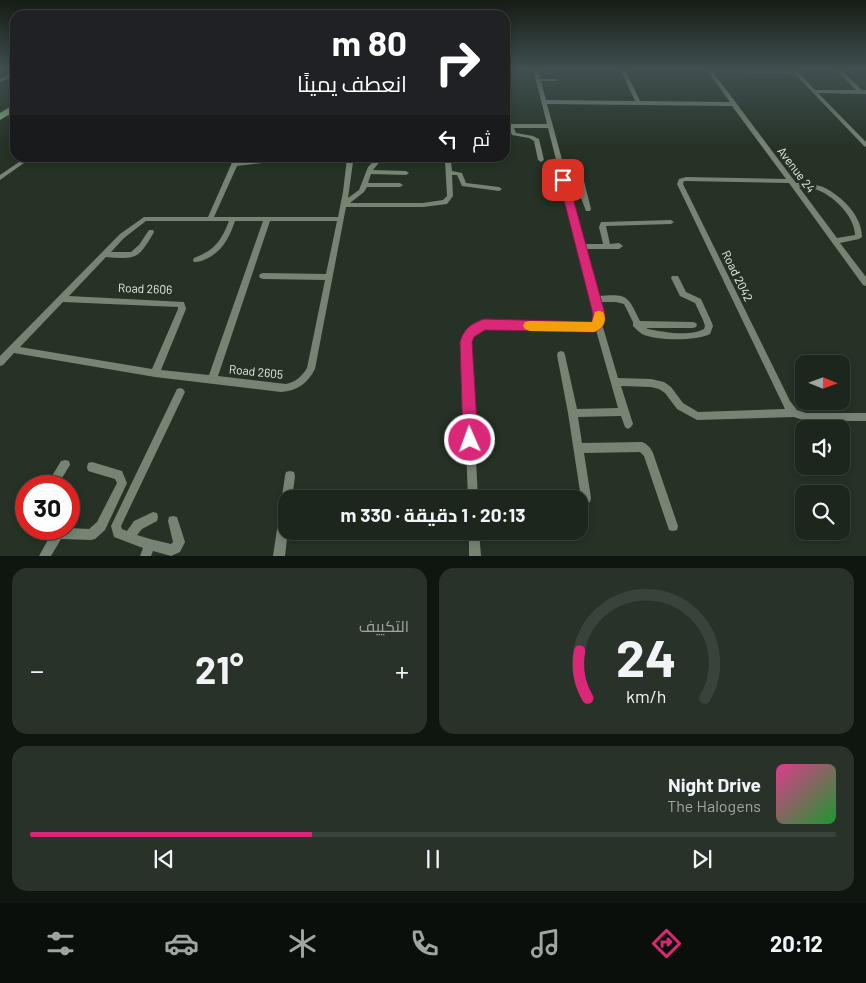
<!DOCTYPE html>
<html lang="ar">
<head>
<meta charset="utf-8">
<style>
	:root { --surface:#1c261c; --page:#293229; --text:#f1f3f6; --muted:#a0a5a3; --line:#3a433b; --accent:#db2777 }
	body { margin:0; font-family:Barlow,Cairo,sans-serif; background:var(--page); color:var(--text); direction:rtl; height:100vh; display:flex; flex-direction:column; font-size:19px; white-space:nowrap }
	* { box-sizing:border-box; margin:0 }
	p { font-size:16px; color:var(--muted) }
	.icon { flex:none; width:28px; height:28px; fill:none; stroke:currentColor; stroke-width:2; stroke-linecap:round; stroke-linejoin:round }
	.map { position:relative; height:556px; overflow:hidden; direction:ltr }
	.drawer { display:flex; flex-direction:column; gap:12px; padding:12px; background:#0f150f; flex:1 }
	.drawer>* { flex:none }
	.banner { position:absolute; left:10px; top:10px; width:500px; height:152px; border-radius:15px; box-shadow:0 2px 8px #0003,0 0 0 1px var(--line); direction:rtl; background:#202124; color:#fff; overflow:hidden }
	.needle { width:32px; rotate:91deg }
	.buttons { position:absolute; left:795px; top:355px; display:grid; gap:10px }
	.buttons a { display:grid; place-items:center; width:55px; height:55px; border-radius:10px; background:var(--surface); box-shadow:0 2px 8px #0003,0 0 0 1px var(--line); font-size:25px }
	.speed { position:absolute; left:15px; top:475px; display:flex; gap:10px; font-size:25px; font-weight:700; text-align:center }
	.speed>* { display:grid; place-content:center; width:65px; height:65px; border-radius:50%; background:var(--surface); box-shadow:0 2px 8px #0003,0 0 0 1px var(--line); line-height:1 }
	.speed .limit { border:8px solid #d22; background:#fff; color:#111 }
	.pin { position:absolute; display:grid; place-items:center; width:42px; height:42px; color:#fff; margin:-21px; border-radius:10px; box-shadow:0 2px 8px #0006 }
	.me { position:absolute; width:55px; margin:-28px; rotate:358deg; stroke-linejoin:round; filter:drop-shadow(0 0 4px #0008) }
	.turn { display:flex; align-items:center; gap:18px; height:105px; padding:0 20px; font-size:22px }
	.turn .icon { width:65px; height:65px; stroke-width:2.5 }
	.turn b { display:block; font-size:35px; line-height:42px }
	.then { display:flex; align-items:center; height:48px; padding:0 20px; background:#0003; gap:10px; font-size:19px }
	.big { font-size:38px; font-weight:700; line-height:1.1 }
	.drawer .widget { flex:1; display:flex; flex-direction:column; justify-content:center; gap:8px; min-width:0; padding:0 18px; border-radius:15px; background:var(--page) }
	.drawer .dial { align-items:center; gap:0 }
	.dial svg { height:130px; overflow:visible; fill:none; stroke:var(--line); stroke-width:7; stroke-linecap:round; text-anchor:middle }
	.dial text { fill:var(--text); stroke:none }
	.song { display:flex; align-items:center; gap:15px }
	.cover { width:60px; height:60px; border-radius:8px; background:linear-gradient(135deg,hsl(330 70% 55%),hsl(130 70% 35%)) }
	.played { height:5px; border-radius:2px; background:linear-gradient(90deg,var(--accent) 35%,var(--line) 35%) }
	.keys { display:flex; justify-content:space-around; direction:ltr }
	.heat { display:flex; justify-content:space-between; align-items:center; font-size:28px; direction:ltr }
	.drawer .tiles { flex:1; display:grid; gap:12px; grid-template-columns:1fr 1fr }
	.widget:last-child { grid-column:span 2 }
	.trip { position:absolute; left:278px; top:490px; width:310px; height:50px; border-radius:15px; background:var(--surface); box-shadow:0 2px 8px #0003,0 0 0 1px var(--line); font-weight:700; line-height:50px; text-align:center; direction:rtl }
	.menu { display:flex; height:80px; justify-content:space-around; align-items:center; background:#0b0f0b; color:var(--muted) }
	.menu .icon { width:35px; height:35px }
	.menu .on { color:var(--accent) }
	.menu b { font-size:22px; color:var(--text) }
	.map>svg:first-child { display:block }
</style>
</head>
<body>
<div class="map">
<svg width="866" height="556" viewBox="0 0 866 556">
	<rect width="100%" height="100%" fill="#263225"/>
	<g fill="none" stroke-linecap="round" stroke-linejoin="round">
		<g fill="#778474" fill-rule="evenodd">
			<path d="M 533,69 L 537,69 L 540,79 L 556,79 L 558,80 L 556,81 L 541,81 L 546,100 L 635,101 L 620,69 L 625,69 L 640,101 L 730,102 L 706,69 L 791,71 L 790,69 L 795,69 L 815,90 L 856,90 L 835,69 L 840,69 L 862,90 L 866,90 L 866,94 L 818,93 L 866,142 L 866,147 L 864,146 L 794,73 L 713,72 L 796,183 C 805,183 814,184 823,187 C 842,196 862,216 862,237 L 859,239 L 840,243 L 866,277 L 866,286 L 863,285 L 789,183 L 686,181 L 684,181 L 683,184 L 790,401 L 797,410 L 806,413 L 866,413 L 866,421 L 806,421 L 794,417 L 697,420 L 677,409 L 665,393 L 659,389 L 651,387 L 621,386 L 633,424 L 631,427 L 628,429 L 625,427 L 621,416 L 578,417 L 582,443 L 642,442 C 647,444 651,448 653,453 L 678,526 L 677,530 L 673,531 L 669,530 L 644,456 L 640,452 L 584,453 L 591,498 L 590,502 L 586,503 L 582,502 L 581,498 L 568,413 L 557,355 L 558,352 L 561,351 L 564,352 L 565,355 L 577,409 L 618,408 L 596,330 L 483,328 L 475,333 L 470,342 L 478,499 L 468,499 L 462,342 C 466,331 471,325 483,322 L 584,324 L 592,324 L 594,322 L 595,314 L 548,128 L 514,128 L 516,133 L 533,136 L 539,139 L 544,160 L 541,162 L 538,160 L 534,141 L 529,138 L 512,135 L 509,128 L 505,128 L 505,124 L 547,124 ZM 547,104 L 732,106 L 786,179 L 686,177 L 679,179 L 677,184 L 785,409 L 698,412 L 683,403 L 671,387 L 664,382 L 651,379 L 618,378 L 602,324 L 603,314 L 600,302 L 616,302 L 624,304 L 633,322 L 633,326 C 636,329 639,332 642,334 C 656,341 697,341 710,334 L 713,326 L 712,323 L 701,299 L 686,292 L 678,276 L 672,276 L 671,278 L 680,296 L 695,303 L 703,320 L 705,326 L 704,329 C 690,337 663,332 648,329 L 646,328 L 693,328 L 696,327 L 697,325 L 696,323 L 693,322 L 640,321 C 627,295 628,294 598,296 L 586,249 L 619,249 L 623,246 L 619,243 L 610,244 L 606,226 L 671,224 L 674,222 L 671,220 L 603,222 L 601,222 L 599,227 L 603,244 L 584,244 L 572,197 L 581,198 L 586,211 L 590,211 L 591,209 L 584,181 L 581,179 L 578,181 L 580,194 L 571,193 ZM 799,187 C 804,187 809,187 815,189 C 832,194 855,216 855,235 L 837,238 Z"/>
			<polygon points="15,72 15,75 0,82 0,79"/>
			<polygon points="25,158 31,158 0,180 0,175"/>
			<path d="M 234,158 L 240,158 L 238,162 L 276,158 L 290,158 L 287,160 L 237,166 L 214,217 L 338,217 L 343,192 L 347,158 L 383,158 L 373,170 L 406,171 L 409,173 L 406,175 L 371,174 L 368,183 L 400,183 L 403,185 L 400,187 L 367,187 L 364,192 L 350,203 L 423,203 L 443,200 L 447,196 L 445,161 L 448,159 L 451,161 L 452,171 L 462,173 L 466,183 L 499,187 L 502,189 L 499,191 L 462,186 L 457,175 L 452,175 L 453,196 L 447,204 L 423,207 L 346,207 L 315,369 C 308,383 297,391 281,392 L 155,377 L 14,353 L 3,365 L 0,366 L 0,356 L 120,234 L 144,217 L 208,217 ZM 353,162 L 373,162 L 368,167 L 359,190 L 348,198 ZM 146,221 L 229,221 C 221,241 215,250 194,258 L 193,260 L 194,262 C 199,262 202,261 206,259 C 223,251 229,238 235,221 L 263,221 L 209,375 L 161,370 L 186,309 L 184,302 L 69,296 L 106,257 C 137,260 139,258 154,232 L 153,230 L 149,230 L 139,245 L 131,252 L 111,252 L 124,238 ZM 270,221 L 337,221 L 326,274 L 263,273 L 260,274 L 259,276 L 260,278 L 263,279 L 325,280 L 307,368 C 302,376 296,382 286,384 L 218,376 ZM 63,302 L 178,307 L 178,309 L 152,369 L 20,347 Z"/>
			<polygon points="180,388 183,389 185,392 121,526 122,529 127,531 134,521 153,512 157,513 158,517 157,521 142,529 137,535 150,539 171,544 173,542 168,521 169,517 173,516 177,517 185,542 180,552 171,556 153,551 151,556 140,556 143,548 114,537 111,526 177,389"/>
			<polygon points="65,460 69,461 70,465 57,486 46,486 61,461"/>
			<polygon points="92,462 122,471 127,483 105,530 95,539 91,540 61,539 51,556 39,556 50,536 40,533 39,529 69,528 89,529 97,522 117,483 115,479 88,471 87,467 88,463"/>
			<polygon points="290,471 294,472 295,476 292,499 286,499 286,531 288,531 285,556 273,556 285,476 286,472"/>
			<polygon points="469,531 479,531 481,556 469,556"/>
		</g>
		<polygon fill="#84a97e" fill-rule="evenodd" points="15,104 15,111 0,120 0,113"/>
	</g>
	<linearGradient id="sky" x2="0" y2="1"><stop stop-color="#151c14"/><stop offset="0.47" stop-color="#414f51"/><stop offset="1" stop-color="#414f51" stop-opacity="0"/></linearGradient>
	<rect width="866" height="147" fill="url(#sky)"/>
	<path fill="#db2777" stroke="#8e194d" d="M 560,177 L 563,177 L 568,180 L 605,314 C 604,323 604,329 594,332 L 485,330 L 474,337 L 472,342 L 478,440 L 476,445 L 470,447 L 465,445 L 463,440 L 460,342 C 464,329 470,324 484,319 L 592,322 L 593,314 L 559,180 Z"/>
	<path fill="#f59e0b" d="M 599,311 L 603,312 C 608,321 603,329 594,332 L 530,331 L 525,329 L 523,326 L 525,322 L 530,321 L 592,322 L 595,312 Z"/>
	<g text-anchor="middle" stroke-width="5" stroke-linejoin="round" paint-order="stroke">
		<g font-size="12" fill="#e5ede4" stroke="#263225">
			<text transform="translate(796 170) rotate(53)" y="4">Avenue 24</text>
			<text transform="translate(737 276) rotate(64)" y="4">Road 2042</text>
			<text transform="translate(145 289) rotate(2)" y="4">Road 2606</text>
			<text transform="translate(256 372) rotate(6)" y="4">Road 2605</text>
		</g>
	</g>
</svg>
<div class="buttons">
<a><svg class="needle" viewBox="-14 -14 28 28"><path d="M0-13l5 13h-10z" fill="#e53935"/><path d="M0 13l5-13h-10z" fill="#a0a5a3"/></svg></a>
<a><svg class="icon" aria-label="sound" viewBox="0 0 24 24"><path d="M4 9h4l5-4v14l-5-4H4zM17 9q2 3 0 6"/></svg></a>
<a><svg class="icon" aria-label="search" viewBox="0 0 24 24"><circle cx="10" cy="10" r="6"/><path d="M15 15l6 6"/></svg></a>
</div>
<div class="speed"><div class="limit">30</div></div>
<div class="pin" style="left:563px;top:180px;background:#d93025"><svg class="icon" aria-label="arrive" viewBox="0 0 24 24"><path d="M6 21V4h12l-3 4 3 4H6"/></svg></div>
<svg class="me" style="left:470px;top:440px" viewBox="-20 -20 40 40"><circle r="17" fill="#db2777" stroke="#fff" stroke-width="3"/><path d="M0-11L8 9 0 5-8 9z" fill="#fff"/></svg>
<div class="trip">20:13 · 1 دقيقة · 330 m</div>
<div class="banner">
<div class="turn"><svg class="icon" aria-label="right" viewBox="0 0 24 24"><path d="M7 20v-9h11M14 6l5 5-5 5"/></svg><div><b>80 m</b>انعطف يمينًا</div></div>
<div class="then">ثم<svg class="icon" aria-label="left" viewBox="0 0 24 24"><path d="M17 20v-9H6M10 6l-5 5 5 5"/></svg></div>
</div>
</div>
<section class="drawer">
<div class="tiles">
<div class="widget dial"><svg viewBox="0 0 100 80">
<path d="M14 69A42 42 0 1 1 86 69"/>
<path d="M14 69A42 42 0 0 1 9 40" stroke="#db2777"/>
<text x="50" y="56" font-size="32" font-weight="700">24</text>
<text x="50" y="72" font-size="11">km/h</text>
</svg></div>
<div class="widget"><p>التكييف</p>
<div class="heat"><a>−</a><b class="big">21°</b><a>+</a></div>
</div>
<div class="widget">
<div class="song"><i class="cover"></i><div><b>Night Drive</b><p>The Halogens</p></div></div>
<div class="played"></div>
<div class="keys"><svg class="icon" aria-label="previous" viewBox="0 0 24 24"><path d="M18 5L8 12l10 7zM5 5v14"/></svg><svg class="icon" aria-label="pause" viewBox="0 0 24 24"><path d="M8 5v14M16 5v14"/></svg><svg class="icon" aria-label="next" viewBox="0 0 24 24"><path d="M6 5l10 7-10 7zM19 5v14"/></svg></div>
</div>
</div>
</section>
<nav class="menu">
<b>20:12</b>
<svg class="icon on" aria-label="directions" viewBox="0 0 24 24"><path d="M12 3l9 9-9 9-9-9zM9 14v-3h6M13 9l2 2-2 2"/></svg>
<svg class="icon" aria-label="music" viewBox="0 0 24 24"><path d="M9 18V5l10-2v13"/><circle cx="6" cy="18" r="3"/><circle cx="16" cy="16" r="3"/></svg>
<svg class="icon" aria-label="phone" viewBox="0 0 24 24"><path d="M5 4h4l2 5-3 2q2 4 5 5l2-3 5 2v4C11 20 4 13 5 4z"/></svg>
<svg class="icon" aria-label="climate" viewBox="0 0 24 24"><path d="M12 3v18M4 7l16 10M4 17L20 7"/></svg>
<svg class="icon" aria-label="car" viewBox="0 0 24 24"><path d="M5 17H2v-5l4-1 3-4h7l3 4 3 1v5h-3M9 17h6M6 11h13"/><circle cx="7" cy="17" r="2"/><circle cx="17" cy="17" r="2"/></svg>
<svg class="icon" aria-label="filters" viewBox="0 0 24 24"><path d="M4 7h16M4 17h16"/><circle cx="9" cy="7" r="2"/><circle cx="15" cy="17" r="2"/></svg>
</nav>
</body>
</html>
